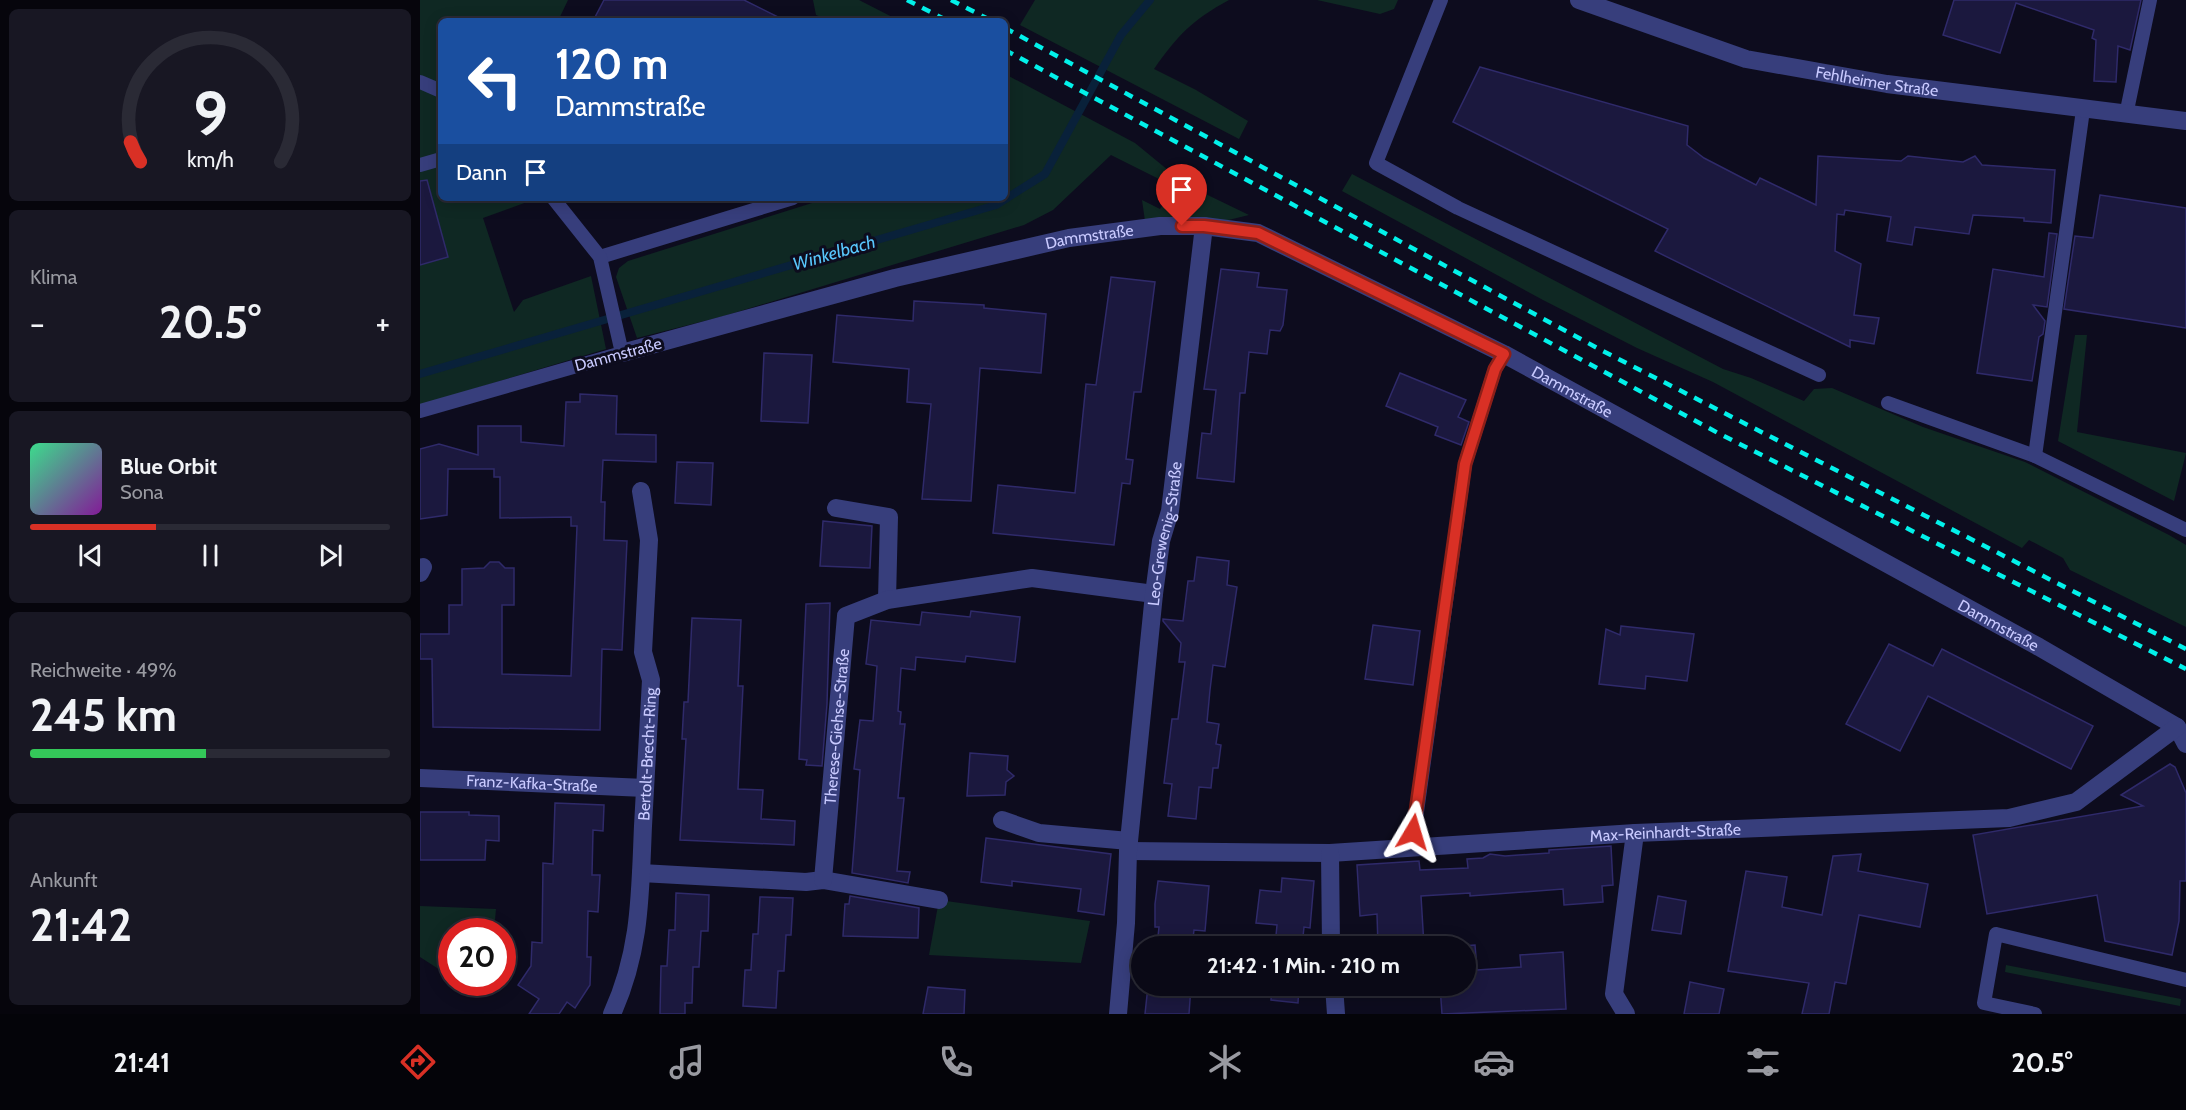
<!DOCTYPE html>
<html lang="de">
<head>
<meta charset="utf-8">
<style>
	:root { --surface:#0a0916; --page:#181723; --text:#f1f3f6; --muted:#999aa1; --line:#2a2a35; --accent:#d93025 }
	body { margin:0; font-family:Cabin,sans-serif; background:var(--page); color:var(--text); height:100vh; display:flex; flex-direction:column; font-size:22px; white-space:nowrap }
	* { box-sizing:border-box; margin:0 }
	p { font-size:20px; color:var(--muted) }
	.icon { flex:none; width:33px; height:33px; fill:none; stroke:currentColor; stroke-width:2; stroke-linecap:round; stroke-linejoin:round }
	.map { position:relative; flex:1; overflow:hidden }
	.panel { display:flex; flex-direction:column; gap:9px; padding:9px; background:#06050c; width:420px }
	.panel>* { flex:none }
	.hud { position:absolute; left:18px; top:18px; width:570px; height:183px; border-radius:9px; box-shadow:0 3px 15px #0003,0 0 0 2px var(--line); background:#1a4fa0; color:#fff; overflow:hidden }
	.speed { position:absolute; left:18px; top:918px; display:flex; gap:12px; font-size:30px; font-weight:700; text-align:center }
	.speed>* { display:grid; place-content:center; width:78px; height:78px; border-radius:50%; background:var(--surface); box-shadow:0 3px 15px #0003,0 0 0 2px var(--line); line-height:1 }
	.speed .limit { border:9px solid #d22; background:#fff; color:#111 }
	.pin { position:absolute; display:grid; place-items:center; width:51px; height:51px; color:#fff; margin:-62px -26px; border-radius:50% 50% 50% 0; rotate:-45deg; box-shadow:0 0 6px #0007 }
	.pin .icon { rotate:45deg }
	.me { position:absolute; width:66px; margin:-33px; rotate:7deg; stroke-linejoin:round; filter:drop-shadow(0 0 4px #0008) }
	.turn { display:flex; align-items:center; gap:21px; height:126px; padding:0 18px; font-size:27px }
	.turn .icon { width:78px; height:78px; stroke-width:2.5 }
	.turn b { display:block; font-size:42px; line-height:51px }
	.then { display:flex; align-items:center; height:57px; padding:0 18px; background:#0003; gap:12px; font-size:22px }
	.big { font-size:45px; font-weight:800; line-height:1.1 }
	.panel .card { flex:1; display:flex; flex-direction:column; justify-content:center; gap:9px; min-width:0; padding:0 21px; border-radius:9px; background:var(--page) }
	.panel .dial { align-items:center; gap:0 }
	.dial svg { height:156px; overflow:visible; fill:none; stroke:var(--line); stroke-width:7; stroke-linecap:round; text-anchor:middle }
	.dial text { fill:var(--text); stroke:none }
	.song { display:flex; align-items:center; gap:18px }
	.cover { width:72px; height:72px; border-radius:9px; background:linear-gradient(135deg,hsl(150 70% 55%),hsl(290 70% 35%)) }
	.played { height:6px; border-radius:3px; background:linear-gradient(90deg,var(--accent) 35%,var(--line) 35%) }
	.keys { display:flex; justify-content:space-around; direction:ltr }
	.heat { display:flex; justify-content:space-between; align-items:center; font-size:33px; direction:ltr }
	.charge { height:9px; border-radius:4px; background:linear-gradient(90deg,#34c759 49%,var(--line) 0) }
	.trip { position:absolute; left:711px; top:936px; width:345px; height:60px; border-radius:30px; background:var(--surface); box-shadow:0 3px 15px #0003,0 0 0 2px var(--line); font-weight:800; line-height:60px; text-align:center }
	.tabs { display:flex; height:96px; justify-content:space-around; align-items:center; background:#040409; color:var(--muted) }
	.tabs .icon { width:42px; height:42px }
	.tabs .selected { color:var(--accent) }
	.tabs b { font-size:27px; color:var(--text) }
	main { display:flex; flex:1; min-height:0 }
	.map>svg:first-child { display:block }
</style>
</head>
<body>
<main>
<section class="panel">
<div class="card dial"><svg viewBox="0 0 100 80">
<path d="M14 69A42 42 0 1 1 86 69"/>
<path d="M14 69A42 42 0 0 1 9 59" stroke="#d93025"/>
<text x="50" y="56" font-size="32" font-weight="700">9</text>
<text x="50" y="72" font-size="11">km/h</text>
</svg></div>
<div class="card"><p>Klima</p>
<div class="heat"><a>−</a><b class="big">20.5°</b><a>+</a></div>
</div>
<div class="card">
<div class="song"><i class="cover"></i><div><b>Blue Orbit</b><p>Sona</p></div></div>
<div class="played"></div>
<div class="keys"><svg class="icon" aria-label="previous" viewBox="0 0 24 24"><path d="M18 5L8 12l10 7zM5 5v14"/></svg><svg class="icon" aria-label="pause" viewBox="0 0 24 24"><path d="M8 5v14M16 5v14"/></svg><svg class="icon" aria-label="next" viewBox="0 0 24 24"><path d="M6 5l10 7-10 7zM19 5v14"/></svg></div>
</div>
<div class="card"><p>Reichweite · 49%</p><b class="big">245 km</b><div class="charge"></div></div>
<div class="card"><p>Ankunft</p><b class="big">21:42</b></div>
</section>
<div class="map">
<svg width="1766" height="1014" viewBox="0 0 1766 1014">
	<rect width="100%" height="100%" fill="#0d0c1e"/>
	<g fill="#0f2823">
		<polygon points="0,0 148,0 138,21 21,21 21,198 118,198 63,218 94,312 103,300 171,276 186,349 0,405"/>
		<polygon points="393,0 439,0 480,21 411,21 396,15"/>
		<path d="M 615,0 L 809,0 C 772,20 758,35 734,69 L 776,90 L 828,121 L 819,139 L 600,25 Z"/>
		<polygon points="897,0 978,0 974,9 960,14"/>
		<polygon points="585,74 715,143 765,184 829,215 784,226 726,228 722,200 740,209 755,187 691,155 633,210 604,225 304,316 217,338 196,277 199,268 208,261 408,198 585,198"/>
		<polygon points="932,174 1303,369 1331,378 1384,401 1394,389 1412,388 1503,427 1605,462 1749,535 1766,545 1766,627 1650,570 1643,558 1609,540 1602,548 1293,382 1217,348 1123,300 922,191"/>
		<polygon points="1655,335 1667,335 1657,432 1766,453 1754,501 1638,441"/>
		<polygon points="519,900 670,921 661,963 509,955"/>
		<polygon points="0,906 76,909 74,931 32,932 31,977 0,957"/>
		<polygon points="1586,965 1761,999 1760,1006 1585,972"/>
	</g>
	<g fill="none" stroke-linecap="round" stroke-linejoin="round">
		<polyline stroke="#09213a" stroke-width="8" points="0,374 576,205 625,174 701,35 730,0"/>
	</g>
	<g fill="#1b183e" stroke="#2f2a6a" stroke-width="1.5">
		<polygon points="184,0 324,0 366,21 173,21"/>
		<polygon points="1534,0 1721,0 1710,50 1698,46 1696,82 1674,81 1676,40 1672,38 1674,30 1596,3 1580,53 1523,35"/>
		<polygon points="1060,67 1268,126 1267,145 1284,158 1336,185 1340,178 1396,205 1398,156 1481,161 1488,156 1543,162 1555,156 1562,165 1635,170 1631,223 1604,221 1604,218 1553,215 1549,234 1495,227 1492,245 1467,241 1471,217 1425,210 1424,215 1417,214 1415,251 1441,264 1434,315 1459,318 1454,344 1430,340 1430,347 1235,251 1248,229 1033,122"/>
		<polygon points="7,180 28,257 0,265 0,181"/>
		<polygon points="1680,195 1766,208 1766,328 1644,309 1655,236 1673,238"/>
		<polygon points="1629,233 1637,234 1627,307 1613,305 1625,321 1623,334 1619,337 1612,381 1557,373 1573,269 1624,277"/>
		<polygon points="801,269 839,273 837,287 867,290 863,325 860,331 850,330 847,354 829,352 825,393 820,393 814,482 777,478 782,433 791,434 796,390 784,389"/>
		<polygon points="691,277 735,282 721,392 714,392 706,459 713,460 710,484 702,483 694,545 573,533 578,485 655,493 666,384 676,385"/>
		<polygon points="494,301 564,305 564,308 626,314 621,373 560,368 551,501 502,499 511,404 487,402 489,369 413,362 417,315 493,321"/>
		<polygon points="344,353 392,355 388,423 341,421"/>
		<polygon points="980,373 1046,400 1038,417 1049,422 1041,445 1015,435 1018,427 966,406"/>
		<polygon points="160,394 197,396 196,434 236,435 236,462 183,460 181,502 185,502 184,540 207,541 202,650 182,649 180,730 13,727 12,659 0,659 0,634 29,634 29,605 42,605 42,569 64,568 70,562 79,562 85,568 94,568 94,605 82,605 82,674 151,676 157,526 151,526 151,517 80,518 80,477 74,477 74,469 28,469 27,515 0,519 0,449 19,444 58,455 58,426 101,426 101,442 144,446 146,402 160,402"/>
		<polygon points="257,462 293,463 291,505 255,503"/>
		<polygon points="403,521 452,526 450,568 400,566"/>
		<polygon points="777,557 809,561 807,585 817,587 805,667 793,665 790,690 787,722 799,724 796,744 801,745 798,768 793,768 791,788 779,787 776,819 748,816 752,784 744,783 752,719 758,719 765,662 759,662 761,643 743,621 743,619 763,621 768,581 774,581"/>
		<polygon points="410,603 407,704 402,766 386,765 387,760 379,759 386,604"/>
		<polygon points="551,611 600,617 595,662 546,656 545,662 496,657 495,670 481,668 478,711 481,712 480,724 485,724 478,798 484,798 477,871 490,872 488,883 432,873 440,770 434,769 440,720 453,721 457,666 446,664 451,620 500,625 502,612 550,617"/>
		<polygon points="272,618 321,620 318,686 323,686 318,789 343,790 341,819 375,821 374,845 260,840 266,739 262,739 264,702 268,702"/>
		<polygon points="953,625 1000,631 993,685 945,679"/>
		<polygon points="1201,626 1274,634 1267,681 1226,676 1225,689 1179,684 1186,629 1200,635"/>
		<polygon points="1469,644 1513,666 1522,649 1673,726 1651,769 1508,696 1480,751 1426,724"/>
		<polygon points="550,753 588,756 587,770 594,776 586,782 585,795 547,796"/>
		<polygon points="1750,764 1755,767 1766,793 1766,881 1760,881 1759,921 1752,955 1685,941 1677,895 1567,914 1553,835 1723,806 1701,795"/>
		<polygon points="135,803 184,805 183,831 173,830 172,875 180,875 178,912 168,911 167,957 171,957 170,985 155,1008 147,1002 139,1014 109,1014 119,999 98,985 111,966 112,942 122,943 123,863 133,864"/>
		<polygon points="0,812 49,812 49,815 79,816 79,841 66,840 65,860 0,860"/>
		<polygon points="566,838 691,854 684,915 658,911 661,889 592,881 592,886 561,882"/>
		<polygon points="1191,846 1193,885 1182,886 1183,902 1144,905 1143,889 1050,896 1050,893 1001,896 1004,946 958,946 957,914 940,916 937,865 999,861 1000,870 1048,868 1047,859 1063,858 1070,854 1085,856 1129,853 1129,850"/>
		<polygon points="1441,854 1438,871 1508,884 1500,927 1439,915 1426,984 1415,982 1409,1014 1382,1014 1389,983 1308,971 1326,871 1367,877 1362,907 1402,915 1413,856"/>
		<polygon points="862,878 894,881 890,928 884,927 882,946 855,946 857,925 836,923 840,890 861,892"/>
		<polygon points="738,881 789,886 785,931 774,930 772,946 737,946 739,927 735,927 735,904"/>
		<polygon points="256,893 289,895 288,931 281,931 279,967 273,967 272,1003 265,1003 265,1014 240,1014 241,966 247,966 249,930 255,930"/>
		<polygon points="430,896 499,908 498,938 423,936 425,904 429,904"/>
		<polygon points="1238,896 1266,901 1261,934 1232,930"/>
		<polygon points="340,897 373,898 371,935 366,935 364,971 358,971 356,1008 323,1006 325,970 331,970 333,934 338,934"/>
		<polygon points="1055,945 1057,970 1101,967 1100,955 1143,952 1146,1009 1022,1014 1020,986 1046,986 1046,946 1040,946"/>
		<polygon points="1270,982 1304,989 1299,1014 1264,1014"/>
		<polygon points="728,986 771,986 769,1014 725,1014"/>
		<polygon points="852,986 879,986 878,1003 851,1000"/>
		<polygon points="508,987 545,990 544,1014 503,1014"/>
	</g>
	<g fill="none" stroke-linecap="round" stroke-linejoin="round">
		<g stroke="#373e7c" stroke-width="14">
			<polyline points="1021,0 956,163 1038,208 1399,375"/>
			<polyline points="0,82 21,91"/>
			<polyline points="1706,115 1730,0"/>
			<polyline points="0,165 21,159"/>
			<polyline points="180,257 373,198"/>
			<polyline points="1468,403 1615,456 1766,530"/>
			<polyline points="0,411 202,353 180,257 133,198"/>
			<polyline points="1615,456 1663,110"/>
			<polyline points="992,848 1045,464 1075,369 1084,354"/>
			<polyline points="1615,1014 1564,1003 1576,934 1766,980"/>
		</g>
		<g stroke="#373e7c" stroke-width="18">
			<path id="s1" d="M 1159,0 L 1326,59 L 1467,84 L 1766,121"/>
			<path id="s2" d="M 202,353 L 475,278 L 649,238 L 740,226 L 784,226 L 838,233 L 1084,354 L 1619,647 L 1757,727 L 1766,744"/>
			<polyline points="416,508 469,517 467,600"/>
			<polyline points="0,573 3,567"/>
			<path id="s3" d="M 0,778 L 225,788"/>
			<polyline points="582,820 619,833 709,841"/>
			<path id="s4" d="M 708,851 L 910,853 L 1215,833 L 1589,818 L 1656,802 L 1757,727"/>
			<polyline points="910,853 911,946"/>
			<polyline points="221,873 386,882 403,880 519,900"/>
			<path id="s5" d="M 403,880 L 426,616 L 467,600 L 612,578 L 734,594"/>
			<polyline points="914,986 916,1014"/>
			<path id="s6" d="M 192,1014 C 221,950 220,894 223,826 C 226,777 228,728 231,680 L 223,652 L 229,540 L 221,491"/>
			<path id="s7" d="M 698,1014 L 706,923 L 708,851 L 734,594 L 741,541 L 750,511 L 784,226"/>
			<polyline points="1206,1014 1194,994 1215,833"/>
		</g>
		<g stroke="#02f1ea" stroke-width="4.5" stroke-dasharray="9 8" stroke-linecap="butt">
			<polyline points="487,0 528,21"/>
			<polyline points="531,0 572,21"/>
			<polyline points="585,28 1181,350 1766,649"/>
			<polyline points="585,50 1298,433 1766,669"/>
		</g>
	</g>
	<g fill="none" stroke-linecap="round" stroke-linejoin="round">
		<defs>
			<polyline id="route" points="762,226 784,226 838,233 1084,354 1075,369 1045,464 993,832"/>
		</defs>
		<use href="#route" stroke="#8d1f18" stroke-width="15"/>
		<use href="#route" stroke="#d93025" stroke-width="10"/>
	</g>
	<g text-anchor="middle" stroke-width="6" stroke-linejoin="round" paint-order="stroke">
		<g font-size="16" fill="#c9caff" stroke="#0d0c1e">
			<text dy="6" stroke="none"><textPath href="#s1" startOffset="310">Fehlheimer Straße</textPath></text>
			<text dy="6" stroke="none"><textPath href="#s2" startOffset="482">Dammstraße</textPath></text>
			<text transform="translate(198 354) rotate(-15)" y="6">Dammstraße</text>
			<text dy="6" stroke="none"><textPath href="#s2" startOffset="1004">Dammstraße</textPath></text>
			<text dy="6" stroke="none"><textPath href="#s7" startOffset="483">Leo-Grewenig-Straße</textPath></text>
			<text dy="6" stroke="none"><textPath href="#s2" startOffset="1490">Dammstraße</textPath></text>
			<text dy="6" stroke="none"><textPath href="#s5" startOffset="154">Therese-Giehse-Straße</textPath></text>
			<text dy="6" stroke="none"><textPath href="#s6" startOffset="264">Bertolt-Brecht-Ring</textPath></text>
			<text dy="6" stroke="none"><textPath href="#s3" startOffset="112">Franz-Kafka-Straße</textPath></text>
			<text dy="6" stroke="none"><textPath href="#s4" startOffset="538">Max-Reinhardt-Straße</textPath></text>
		</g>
		<g font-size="18" font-style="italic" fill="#58c7fd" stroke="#0d0c1e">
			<text transform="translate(414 253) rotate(-16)" y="6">Winkelbach</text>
		</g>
	</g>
</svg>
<div class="speed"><div class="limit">20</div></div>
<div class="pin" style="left:762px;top:226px;background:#d93025"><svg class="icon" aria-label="arrive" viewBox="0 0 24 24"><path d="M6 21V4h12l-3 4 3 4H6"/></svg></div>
<svg class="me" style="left:993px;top:832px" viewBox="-20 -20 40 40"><path d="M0-17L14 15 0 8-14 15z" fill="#d93025" stroke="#fff" stroke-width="4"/></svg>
<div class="trip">21:42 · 1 Min. · 210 m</div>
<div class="hud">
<div class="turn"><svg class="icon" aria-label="left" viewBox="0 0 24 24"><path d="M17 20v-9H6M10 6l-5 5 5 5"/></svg><div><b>120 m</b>Dammstraße</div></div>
<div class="then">Dann<svg class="icon" aria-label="arrive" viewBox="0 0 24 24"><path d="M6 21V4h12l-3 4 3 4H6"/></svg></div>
</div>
</div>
</main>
<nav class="tabs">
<b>21:41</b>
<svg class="icon selected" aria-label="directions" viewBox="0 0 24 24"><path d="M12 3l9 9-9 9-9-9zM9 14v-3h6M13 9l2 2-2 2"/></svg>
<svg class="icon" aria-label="music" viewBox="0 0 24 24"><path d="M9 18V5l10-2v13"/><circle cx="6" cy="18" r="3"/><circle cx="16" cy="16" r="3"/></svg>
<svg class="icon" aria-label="phone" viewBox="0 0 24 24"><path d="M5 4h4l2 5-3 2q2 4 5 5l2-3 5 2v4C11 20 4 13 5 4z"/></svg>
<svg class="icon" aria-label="climate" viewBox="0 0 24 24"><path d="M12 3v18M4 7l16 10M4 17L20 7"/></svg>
<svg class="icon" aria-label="car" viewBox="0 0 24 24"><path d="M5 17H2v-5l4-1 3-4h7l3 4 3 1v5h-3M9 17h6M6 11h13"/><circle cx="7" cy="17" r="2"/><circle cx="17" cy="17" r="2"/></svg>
<svg class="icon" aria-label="filters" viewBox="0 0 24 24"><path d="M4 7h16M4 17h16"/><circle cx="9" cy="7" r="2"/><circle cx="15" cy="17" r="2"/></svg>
<b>20.5°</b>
</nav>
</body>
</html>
